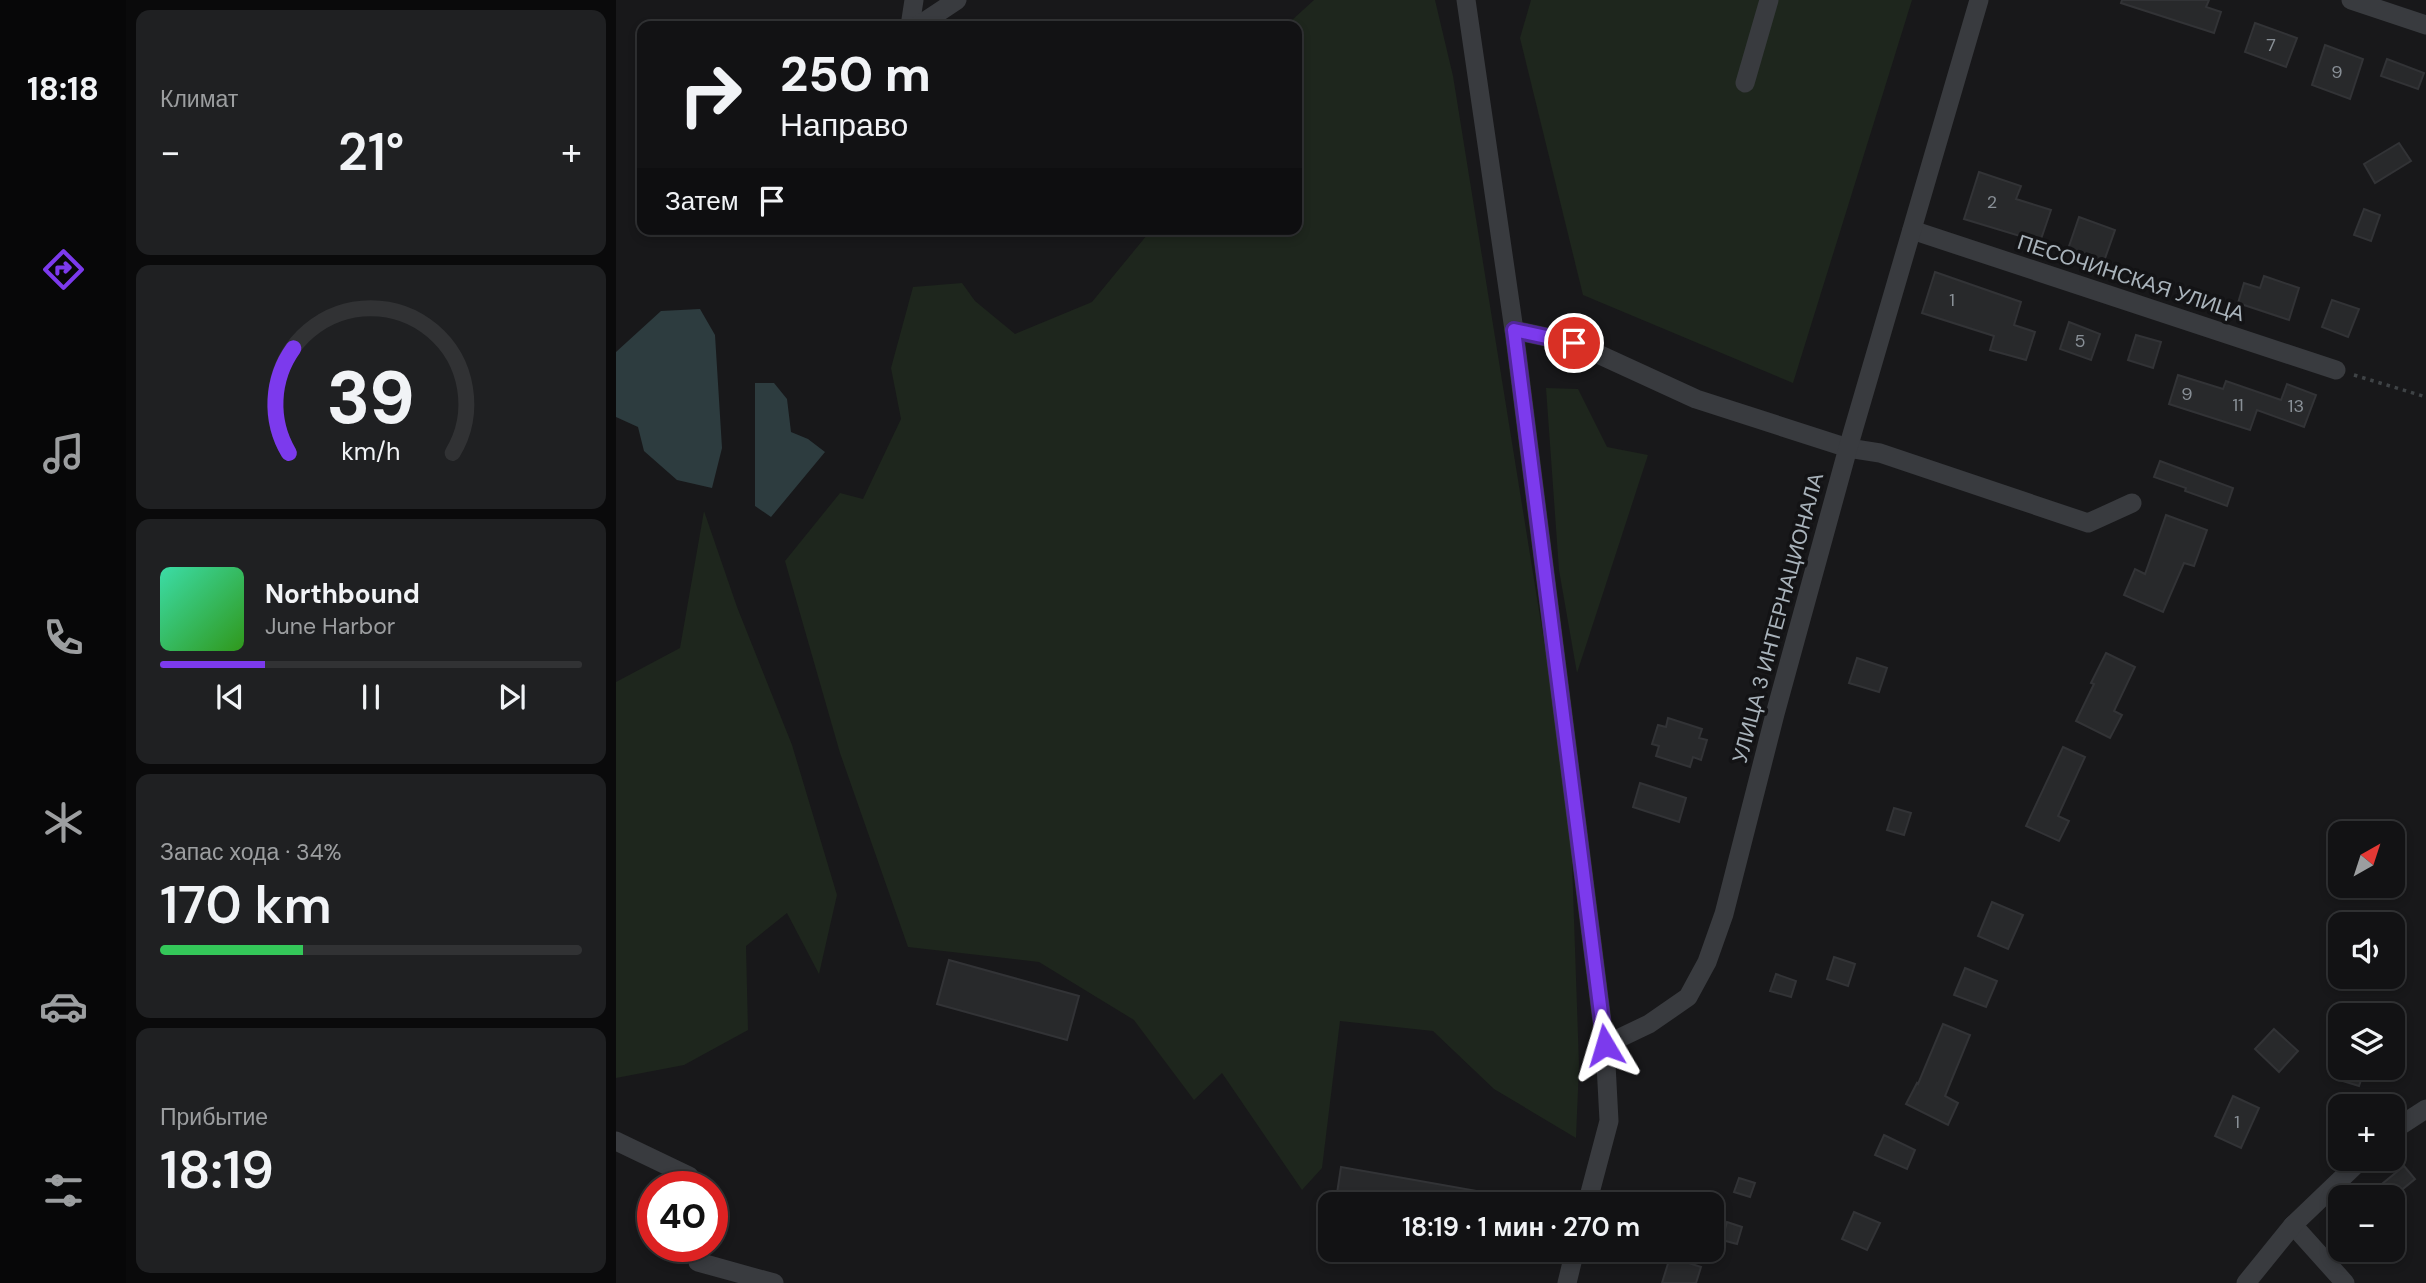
<!DOCTYPE html>
<html lang="ru">
<head>
<meta charset="utf-8">
<style>
	:root { --surface:#121214; --page:#1f2022; --text:#f1f3f6; --muted:#9c9ea0; --line:#313234; --accent:#7c3aed }
	body { margin:0; font-family:"DM Sans",sans-serif; background:var(--page); color:var(--text); height:100vh; display:flex; flex-direction:column; font-size:26px; white-space:nowrap }
	* { box-sizing:border-box; margin:0 }
	p { font-size:23px; color:var(--muted) }
	.icon { flex:none; width:38px; height:38px; fill:none; stroke:currentColor; stroke-width:2; stroke-linecap:round; stroke-linejoin:round }
	.map { position:relative; flex:1; overflow:hidden }
	.panel { display:flex; flex-direction:column; gap:10px; padding:10px; background:#0a0a0b; width:490px }
	.panel>* { flex:none }
	.banner { position:absolute; left:21px; top:21px; width:665px; height:214px; border-radius:14px; box-shadow:0 4px 10px #0003,0 0 0 2px var(--line); background:#121214; color:var(--text); overflow:hidden }
	.needle { width:46px; rotate:39deg }
	.fabs { position:absolute; left:1712px; top:821px; display:grid; gap:14px }
	.fabs a { display:grid; place-items:center; width:77px; height:77px; border-radius:14px; background:var(--surface); box-shadow:0 4px 10px #0003,0 0 0 2px var(--line); font-size:35px }
	.speed { position:absolute; left:21px; top:1171px; display:flex; gap:14px; font-size:35px; font-weight:700; text-align:center }
	.speed>* { display:grid; place-content:center; width:91px; height:91px; border-radius:50%; background:var(--surface); box-shadow:0 4px 10px #0003,0 0 0 2px var(--line); line-height:1 }
	.speed .limit { border:10px solid #d22; background:#fff; color:#111 }
	.pin { position:absolute; display:grid; place-items:center; width:60px; height:60px; color:#fff; margin:-30px; border:4px solid #fff; border-radius:50%; box-shadow:0 2px 7px #0007 }
	.me { position:absolute; width:77px; margin:-38px; rotate:353deg; stroke-linejoin:round; filter:drop-shadow(0 0 5px #0008) }
	.turn { display:flex; align-items:center; gap:24px; height:147px; padding:0 28px; font-size:32px }
	.turn .icon { width:91px; height:91px; stroke-width:2.5 }
	.turn b { display:block; font-size:49px; line-height:60px }
	.then { display:flex; align-items:center; height:66px; padding:0 28px; background:#0003; gap:14px; font-size:26px }
	.big { font-size:52px; font-weight:600; line-height:1.1 }
	.panel .widget { flex:1; display:flex; flex-direction:column; justify-content:center; gap:10px; min-width:0; padding:0 24px; border-radius:14px; background:var(--page) }
	.panel .dial { align-items:center; gap:0 }
	.dial svg { height:182px; overflow:visible; fill:none; stroke:var(--line); stroke-width:7; stroke-linecap:round; text-anchor:middle }
	.dial text { fill:var(--text); stroke:none }
	.song { display:flex; align-items:center; gap:21px }
	.cover { width:84px; height:84px; border-radius:10px; background:linear-gradient(135deg,hsl(160 70% 55%),hsl(110 70% 35%)) }
	.played { height:7px; border-radius:4px; background:linear-gradient(90deg,var(--accent) 25%,var(--line) 25%) }
	.keys { display:flex; justify-content:space-around; direction:ltr }
	.heat { display:flex; justify-content:space-between; align-items:center; font-size:38px; direction:ltr }
	.charge { height:10px; border-radius:5px; background:linear-gradient(90deg,#34c759 34%,var(--line) 0) }
	.trip { position:absolute; left:702px; top:1192px; width:406px; height:70px; border-radius:14px; background:var(--surface); box-shadow:0 4px 10px #0003,0 0 0 2px var(--line); font-weight:600; line-height:70px; text-align:center }
	main { display:flex; flex:1; min-height:0 }
	.tabs { display:flex; flex-direction:column; width:126px; justify-content:space-around; align-items:center; background:#070708; color:var(--muted) }
	.tabs .icon { width:49px; height:49px }
	.tabs .selected { color:var(--accent) }
	.tabs b { font-size:32px; color:var(--text) }
	.map>svg:first-child { display:block }
</style>
</head>
<body>
<main>
<nav class="tabs">
<b>18:18</b>
<svg class="icon selected" aria-label="directions" viewBox="0 0 24 24"><path d="M12 3l9 9-9 9-9-9zM9 14v-3h6M13 9l2 2-2 2"/></svg>
<svg class="icon" aria-label="music" viewBox="0 0 24 24"><path d="M9 18V5l10-2v13"/><circle cx="6" cy="18" r="3"/><circle cx="16" cy="16" r="3"/></svg>
<svg class="icon" aria-label="phone" viewBox="0 0 24 24"><path d="M5 4h4l2 5-3 2q2 4 5 5l2-3 5 2v4C11 20 4 13 5 4z"/></svg>
<svg class="icon" aria-label="climate" viewBox="0 0 24 24"><path d="M12 3v18M4 7l16 10M4 17L20 7"/></svg>
<svg class="icon" aria-label="car" viewBox="0 0 24 24"><path d="M5 17H2v-5l4-1 3-4h7l3 4 3 1v5h-3M9 17h6M6 11h13"/><circle cx="7" cy="17" r="2"/><circle cx="17" cy="17" r="2"/></svg>
<svg class="icon" aria-label="filters" viewBox="0 0 24 24"><path d="M4 7h16M4 17h16"/><circle cx="9" cy="7" r="2"/><circle cx="15" cy="17" r="2"/></svg>
</nav>
<section class="panel">
<div class="widget"><p>Климат</p>
<div class="heat"><a>−</a><b class="big">21°</b><a>+</a></div>
</div>
<div class="widget dial"><svg viewBox="0 0 100 80">
<path d="M14 69A42 42 0 1 1 86 69"/>
<path d="M14 69A42 42 0 0 1 16 23" stroke="#7c3aed"/>
<text x="50" y="56" font-size="32" font-weight="700">39</text>
<text x="50" y="72" font-size="11">km/h</text>
</svg></div>
<div class="widget">
<div class="song"><i class="cover"></i><div><b>Northbound</b><p>June Harbor</p></div></div>
<div class="played"></div>
<div class="keys"><svg class="icon" aria-label="previous" viewBox="0 0 24 24"><path d="M18 5L8 12l10 7zM5 5v14"/></svg><svg class="icon" aria-label="pause" viewBox="0 0 24 24"><path d="M8 5v14M16 5v14"/></svg><svg class="icon" aria-label="next" viewBox="0 0 24 24"><path d="M6 5l10 7-10 7zM19 5v14"/></svg></div>
</div>
<div class="widget"><p>Запас хода · 34%</p><b class="big">170 km</b><div class="charge"></div></div>
<div class="widget"><p>Прибытие</p><b class="big">18:19</b></div>
</section>
<div class="map">
<svg width="1810" height="1283" viewBox="0 0 1810 1283">
	<rect width="100%" height="100%" fill="#18181a"/>
	<g fill="#1e261d">
		<polygon points="698,0 819,0 837,76 954,803 963,1065 960,1138 878,1089 817,1031 724,1021 706,1168 686,1190 606,1073 578,1100 518,1020 423,962 292,947 224,753 169,561 224,493 247,499 285,419 275,368 297,287 346,283 359,301 399,334 476,302 536,229 681,229 681,26 674,26 675,21"/>
		<polygon points="915,0 1296,0 1177,383 967,295 904,38"/>
		<polygon points="930,388 962,389 991,447 1032,455 961,673 943,570"/>
		<polygon points="88,511 121,607 176,745 221,895 203,974 171,913 130,946 132,1030 68,1065 0,1078 0,682 64,648"/>
	</g>
	<g fill="#2d3c3f">
		<polygon points="84,309 99,335 106,448 96,488 61,480 28,451 22,427 0,417 0,352 45,311"/>
		<polygon points="139,383 158,383 171,399 175,432 192,439 209,452 155,517 139,506"/>
	</g>
	<g fill="#28292b" stroke="#323336" stroke-width="2">
		<polygon points="1506,0 1593,0 1590,7 1605,12 1598,33 1505,3"/>
		<polygon points="1639,23 1681,38 1670,67 1629,52"/>
		<polygon points="1709,45 1747,59 1734,99 1696,85"/>
		<polygon points="1771,59 1808,73 1802,89 1765,76"/>
		<polygon points="1783,143 1795,161 1759,183 1748,164"/>
		<polygon points="1363,172 1405,186 1400,199 1435,210 1424,242 1348,219"/>
		<polygon points="1748,209 1764,215 1755,241 1738,235"/>
		<polygon points="1463,217 1499,230 1487,264 1451,252"/>
		<polygon points="1319,272 1405,302 1398,325 1419,332 1410,360 1374,350 1378,336 1306,313"/>
		<polygon points="1648,276 1683,288 1673,320 1622,303 1628,283 1644,288"/>
		<polygon points="1716,300 1743,309 1732,337 1706,327"/>
		<polygon points="1453,322 1484,334 1475,360 1444,349"/>
		<polygon points="1520,335 1545,342 1537,368 1512,360"/>
		<polygon points="1562,375 1607,389 1610,381 1665,400 1671,384 1700,395 1688,427 1641,410 1634,430 1553,404"/>
		<polygon points="1544,461 1617,488 1611,506 1569,491 1570,488 1538,477"/>
		<polygon points="1550,515 1591,530 1578,566 1568,563 1547,612 1508,595 1519,569 1529,574"/>
		<polygon points="1490,653 1519,667 1498,711 1506,715 1494,738 1460,721 1478,684 1475,683"/>
		<polygon points="1241,658 1271,668 1263,692 1233,683"/>
		<polygon points="1052,718 1086,729 1083,738 1091,740 1085,760 1077,757 1074,767 1040,756 1043,746 1036,744 1042,725 1050,727"/>
		<polygon points="1447,747 1469,757 1442,816 1453,821 1443,841 1410,826"/>
		<polygon points="1024,783 1070,798 1063,822 1017,807"/>
		<polygon points="1278,808 1295,813 1288,835 1271,830"/>
		<polygon points="1376,902 1407,915 1392,949 1362,936"/>
		<polygon points="1218,957 1239,964 1232,986 1211,979"/>
		<polygon points="333,960 463,996 451,1040 321,1004"/>
		<polygon points="1349,968 1381,981 1370,1007 1338,995"/>
		<polygon points="1160,974 1180,981 1175,997 1154,991"/>
		<polygon points="1327,1024 1354,1035 1329,1096 1342,1103 1332,1125 1290,1104 1301,1083 1302,1084"/>
		<polygon points="1658,1029 1682,1051 1663,1072 1639,1049"/>
		<polygon points="1732,1068 1749,1068 1743,1086 1727,1081"/>
		<polygon points="1617,1096 1643,1108 1625,1148 1599,1136"/>
		<polygon points="1268,1135 1299,1150 1291,1169 1259,1155"/>
		<polygon points="1788,1166 1799,1179 1777,1197 1750,1197"/>
		<polygon points="725,1167 861,1191 859,1204 740,1204 720,1200"/>
		<polygon points="1123,1178 1139,1183 1134,1197 1118,1192"/>
		<polygon points="1238,1212 1264,1223 1251,1250 1226,1239"/>
		<polygon points="1111,1222 1126,1227 1121,1244 1106,1240"/>
		<polygon points="1054,1257 1085,1267 1080,1283 1046,1283"/>
	</g>
	<g fill="none" stroke-linecap="round" stroke-linejoin="round">
		<polyline stroke="#3f4346" stroke-width="3.5" stroke-dasharray="3.5 5" stroke-linecap="butt" points="1738,375 1810,397"/>
		<g stroke="#393b3f" stroke-width="19">
			<polyline points="850,0 898,330 989,1045 993,1121 971,1204"/>
			<polyline points="1735,0 1810,25"/>
			<polyline points="294,26 298,0"/>
			<polyline points="302,26 341,0"/>
			<polyline points="1129,83 1153,0"/>
			<polyline points="1296,230 1720,370"/>
			<polyline points="898,330 958,343 1080,399 1232,448 1264,453 1472,523 1516,503"/>
			<polyline points="989,1045 1033,1024 1072,997 1091,962 1108,914 1159,714 1232,448 1363,0"/>
			<polyline points="1776,1131 1810,1109"/>
			<polyline points="0,1141 73,1176 74,1186"/>
			<polyline points="1677,1225 1729,1283"/>
			<polyline points="81,1246 82,1262 158,1283"/>
			<polyline points="951,1283 959,1250"/>
			<polyline points="1630,1283 1677,1225 1747,1158"/>
		</g>
	</g>
	<g fill="none" stroke-linecap="round" stroke-linejoin="round">
		<defs>
			<polyline id="route" points="958,343 898,330 989,1045"/>
		</defs>
		<use href="#route" stroke="#51269a" stroke-width="18"/>
		<use href="#route" stroke="#7c3aed" stroke-width="12"/>
	</g>
	<g text-anchor="middle" stroke-width="7" stroke-linejoin="round" paint-order="stroke">
		<g font-size="18" fill="#899097">
			<text x="1655" y="51">7</text>
			<text x="1721" y="78">9</text>
			<text x="1376" y="208">2</text>
			<text x="1336" y="306">1</text>
			<text x="1464" y="347">5</text>
			<text x="1571" y="400">9</text>
			<text x="1622" y="411">11</text>
			<text x="1680" y="412">13</text>
			<text x="1621" y="1128">1</text>
		</g>
		<g font-size="21" fill="#a9b3bb" stroke="#131315">
			<text transform="translate(1515 278) rotate(18)" y="7">ПЕСОЧИНСКАЯ УЛИЦА</text>
			<text transform="translate(1162 618) rotate(-75)" y="7">УЛИЦА 3 ИНТЕРНАЦИОНАЛА</text>
		</g>
	</g>
</svg>
<div class="fabs">
<a><svg class="needle" viewBox="-14 -14 28 28"><path d="M0-13l5 13h-10z" fill="#e53935"/><path d="M0 13l5-13h-10z" fill="#9c9ea0"/></svg></a>
<a><svg class="icon" aria-label="sound" viewBox="0 0 24 24"><path d="M4 9h4l5-4v14l-5-4H4zM17 9q2 3 0 6"/></svg></a>
<a><svg class="icon" aria-label="layers" viewBox="0 0 24 24"><path d="M12 4l9 5-9 5-9-5zM3 14l9 5 9-5"/></svg></a>
<a>+</a>
<a>−</a>
</div>
<div class="speed"><div class="limit">40</div></div>
<div class="pin" style="left:958px;top:343px;background:#d93025"><svg class="icon" aria-label="arrive" viewBox="0 0 24 24"><path d="M6 21V4h12l-3 4 3 4H6"/></svg></div>
<svg class="me" style="left:989px;top:1045px" viewBox="-20 -20 40 40"><path d="M0-17L14 15 0 8-14 15z" fill="#7c3aed" stroke="#fff" stroke-width="4"/></svg>
<div class="trip">18:19 · 1 мин · 270 m</div>
<div class="banner">
<div class="turn"><svg class="icon" aria-label="right" viewBox="0 0 24 24"><path d="M7 20v-9h11M14 6l5 5-5 5"/></svg><div><b>250 m</b>Направо</div></div>
<div class="then">Затем<svg class="icon" aria-label="arrive" viewBox="0 0 24 24"><path d="M6 21V4h12l-3 4 3 4H6"/></svg></div>
</div>
</div>
</main>
</body>
</html>
